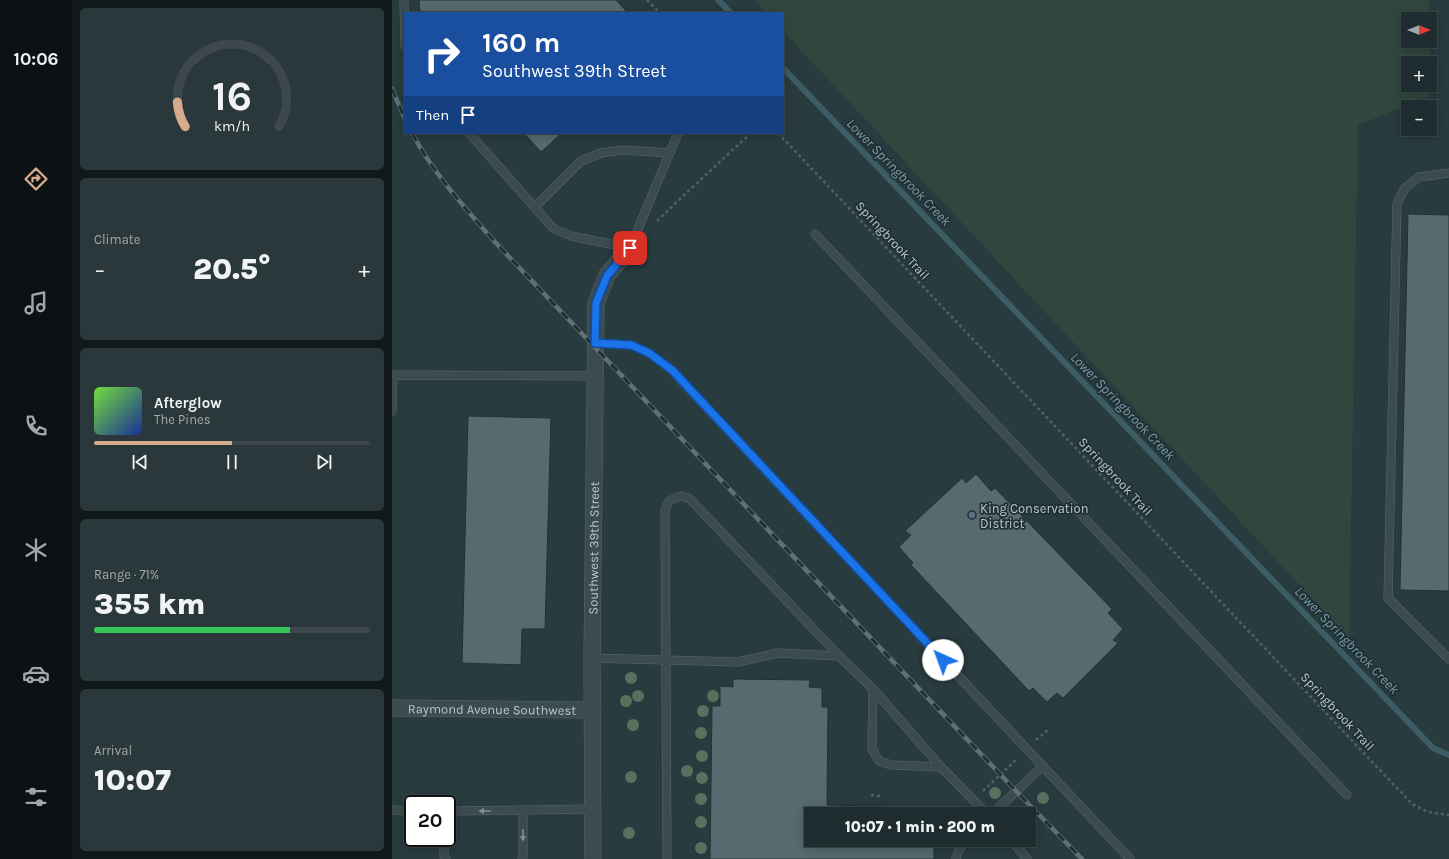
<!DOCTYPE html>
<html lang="en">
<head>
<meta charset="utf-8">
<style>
	:root { --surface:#1e2c2f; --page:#2b383b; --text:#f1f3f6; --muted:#a1a7aa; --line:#3c484b; --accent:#d6ab8b }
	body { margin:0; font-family:Karla,sans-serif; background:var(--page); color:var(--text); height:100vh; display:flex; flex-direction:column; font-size:15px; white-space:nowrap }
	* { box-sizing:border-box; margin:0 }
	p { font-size:13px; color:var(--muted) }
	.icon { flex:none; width:22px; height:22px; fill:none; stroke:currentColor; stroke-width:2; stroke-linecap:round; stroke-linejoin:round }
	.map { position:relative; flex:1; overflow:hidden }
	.sheet { display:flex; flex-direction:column; gap:8px; padding:8px; background:#10181a; width:320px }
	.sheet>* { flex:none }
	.banner { position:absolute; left:12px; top:12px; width:380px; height:122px; border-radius:0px; box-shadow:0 2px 10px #0003,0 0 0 1px var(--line); background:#1a4fa0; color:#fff; overflow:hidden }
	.needle { width:26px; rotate:90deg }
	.fabs { position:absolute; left:1009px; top:12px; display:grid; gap:8px }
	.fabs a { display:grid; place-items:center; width:36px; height:36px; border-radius:0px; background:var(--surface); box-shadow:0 2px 10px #0003,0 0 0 1px var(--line); font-size:20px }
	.speed { position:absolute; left:12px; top:795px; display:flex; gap:8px; font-size:20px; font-weight:700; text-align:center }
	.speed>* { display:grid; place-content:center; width:52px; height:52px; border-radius:50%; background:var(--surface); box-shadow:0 2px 10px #0003,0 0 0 1px var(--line); line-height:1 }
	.speed .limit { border:2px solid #111; border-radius:6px; background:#fff; color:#111 }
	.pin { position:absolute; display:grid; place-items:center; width:34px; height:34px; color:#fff; margin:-17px; border-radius:8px; box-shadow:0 2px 6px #0006 }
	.me { position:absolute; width:44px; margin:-22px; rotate:317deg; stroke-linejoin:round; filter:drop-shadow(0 0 3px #0008) }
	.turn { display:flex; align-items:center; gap:14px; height:84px; padding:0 12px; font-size:18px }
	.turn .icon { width:52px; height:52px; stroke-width:2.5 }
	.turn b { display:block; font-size:28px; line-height:34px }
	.then { display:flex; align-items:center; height:38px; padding:0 12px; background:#0003; gap:8px; font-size:15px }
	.big { font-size:30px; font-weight:800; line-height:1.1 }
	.sheet .card { flex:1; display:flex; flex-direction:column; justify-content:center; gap:6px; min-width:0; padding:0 14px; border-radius:6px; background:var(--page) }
	.sheet .dial { align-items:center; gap:0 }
	.dial svg { height:104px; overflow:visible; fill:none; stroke:var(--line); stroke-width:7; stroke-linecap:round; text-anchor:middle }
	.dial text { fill:var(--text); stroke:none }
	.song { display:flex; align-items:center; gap:12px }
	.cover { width:48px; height:48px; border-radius:6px; background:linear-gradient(135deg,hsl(100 70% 55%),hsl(230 70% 35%)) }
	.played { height:4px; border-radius:2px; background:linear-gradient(90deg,var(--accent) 50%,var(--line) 50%) }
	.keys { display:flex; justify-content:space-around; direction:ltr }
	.heat { display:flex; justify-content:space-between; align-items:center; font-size:22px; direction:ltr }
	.charge { height:6px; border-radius:3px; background:linear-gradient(90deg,#34c759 71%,var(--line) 0) }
	.trip { position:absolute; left:412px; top:807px; width:232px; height:40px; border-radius:0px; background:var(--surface); box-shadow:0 2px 10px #0003,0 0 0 1px var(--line); font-weight:800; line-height:40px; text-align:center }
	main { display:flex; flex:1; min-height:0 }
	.tab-bar { display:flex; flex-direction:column; width:72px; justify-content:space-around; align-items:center; background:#0c1213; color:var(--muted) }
	.tab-bar .icon { width:28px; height:28px }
	.tab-bar .current { color:var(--accent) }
	.tab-bar b { font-size:18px; color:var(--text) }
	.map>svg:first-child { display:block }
</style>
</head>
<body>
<main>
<nav class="tab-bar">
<b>10:06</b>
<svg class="icon current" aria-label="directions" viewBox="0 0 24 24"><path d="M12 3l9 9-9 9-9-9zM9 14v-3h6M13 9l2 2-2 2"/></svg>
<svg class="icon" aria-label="music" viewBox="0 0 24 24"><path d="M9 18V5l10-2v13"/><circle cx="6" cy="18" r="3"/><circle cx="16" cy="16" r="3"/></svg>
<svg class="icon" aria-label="phone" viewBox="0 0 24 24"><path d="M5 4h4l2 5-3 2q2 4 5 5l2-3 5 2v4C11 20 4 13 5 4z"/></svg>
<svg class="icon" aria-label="climate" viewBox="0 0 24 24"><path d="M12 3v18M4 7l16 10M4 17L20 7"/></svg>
<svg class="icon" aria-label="car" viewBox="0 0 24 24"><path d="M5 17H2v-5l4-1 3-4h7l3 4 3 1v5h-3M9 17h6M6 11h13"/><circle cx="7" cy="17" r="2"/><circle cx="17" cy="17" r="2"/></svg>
<svg class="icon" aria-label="filters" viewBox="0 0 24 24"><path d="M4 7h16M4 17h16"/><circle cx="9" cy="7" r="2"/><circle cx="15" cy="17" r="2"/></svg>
</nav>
<section class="sheet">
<div class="card dial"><svg viewBox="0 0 100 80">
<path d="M14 69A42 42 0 1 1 86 69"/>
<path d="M14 69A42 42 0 0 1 8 50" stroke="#d6ab8b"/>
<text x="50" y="56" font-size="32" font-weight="700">16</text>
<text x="50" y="72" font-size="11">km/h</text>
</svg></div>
<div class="card"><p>Climate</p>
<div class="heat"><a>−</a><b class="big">20.5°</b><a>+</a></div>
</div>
<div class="card">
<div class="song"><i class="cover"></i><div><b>Afterglow</b><p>The Pines</p></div></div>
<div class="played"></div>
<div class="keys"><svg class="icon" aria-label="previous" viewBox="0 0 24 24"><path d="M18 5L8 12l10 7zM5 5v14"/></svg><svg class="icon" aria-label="pause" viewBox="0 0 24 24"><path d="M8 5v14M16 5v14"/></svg><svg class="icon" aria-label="next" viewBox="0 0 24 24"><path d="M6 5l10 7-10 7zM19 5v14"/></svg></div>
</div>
<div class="card"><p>Range · 71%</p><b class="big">355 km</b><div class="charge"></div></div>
<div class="card"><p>Arrival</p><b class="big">10:07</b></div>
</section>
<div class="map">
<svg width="1057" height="859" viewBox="0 0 1057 859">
	<rect width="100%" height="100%" fill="#283b3f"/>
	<polygon fill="#30473e" points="362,0 1037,0 1037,19 1016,19 1016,41 1038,41 1038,63 1016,63 1016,85 1038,85 1038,96 966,125 957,638 391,31 391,13 374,13"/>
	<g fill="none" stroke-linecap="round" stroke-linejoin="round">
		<g stroke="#3d5d65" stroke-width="6">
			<polyline points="326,0 339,13"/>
			<polyline points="391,68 1041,748 1057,755"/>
		</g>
	</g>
	<g fill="#566a6f" stroke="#223236">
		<polygon points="27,0 224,0 236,13 28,13"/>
		<polygon points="132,133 170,133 149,152"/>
		<polygon points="1016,214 1057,215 1057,591 1008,590"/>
		<polygon points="76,416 159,418 153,629 130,629 129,665 70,663"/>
		<polygon points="584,474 599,491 603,488 720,609 716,613 731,629 721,640 726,643 671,698 665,693 655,702 641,688 637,691 519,565 521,563 507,547 519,535 513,531 570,478 574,483"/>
		<polygon points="341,679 418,680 417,687 430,688 430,707 436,707 435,805 517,807 517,814 419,814 419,840 542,840 542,859 318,859 320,706 328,706 328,686 341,687"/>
	</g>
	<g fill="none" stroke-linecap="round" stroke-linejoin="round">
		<defs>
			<g id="service">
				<polyline points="12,0 13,46"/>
				<polyline points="77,133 161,228 179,236 238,248 286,133"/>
				<polyline points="1057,173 1027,177 1013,188 1005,204 996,598 1057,659"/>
				<polyline points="143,207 189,161 209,153 231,150 278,153"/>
				<polyline points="423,234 955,795"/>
				<polyline points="203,343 239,345 257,353 279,370 738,859"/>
				<polyline points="0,411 1,375 203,376"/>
				<polyline points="200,658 346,662 386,653 447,656"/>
				<polyline points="481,689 480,749 487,761 499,765 549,767"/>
				<polyline points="0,810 21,811"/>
				<polyline points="55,811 200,809"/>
				<polyline points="600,814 651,766"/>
				<polyline points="52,838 52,857 54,859"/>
				<polyline points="619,840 635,859"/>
				<polyline points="130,859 131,858 131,811"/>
				<polyline points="275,859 273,510 277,501 288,496 297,498 447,656 481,689 549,767 595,814"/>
				<polyline points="564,859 567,850 574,840"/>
			</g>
			<g id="minor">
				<path id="s1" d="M 0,708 L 201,710"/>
				<path id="s2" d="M 201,859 L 200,658 L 204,303 L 215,275 L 238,248"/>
			</g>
		</defs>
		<use href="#service" stroke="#59696d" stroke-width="9"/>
		<use href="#minor" stroke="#59696d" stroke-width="17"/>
		<g stroke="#4f635e" stroke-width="2.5" stroke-dasharray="3 3" stroke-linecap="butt">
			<polyline points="255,0 268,13"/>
			<polyline points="386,133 1020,804 1036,812 1057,815"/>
			<polyline points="265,221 291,196 359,133"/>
			<polyline points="644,740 656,730"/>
			<polyline points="591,791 625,759"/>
			<polyline points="479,795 488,796"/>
		</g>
		<use href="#service" stroke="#3c4b4f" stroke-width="8"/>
		<use href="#minor" stroke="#3c4b4f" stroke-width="16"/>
		<defs>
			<g id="rail">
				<polyline points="0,89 13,119"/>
				<path d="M 20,133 C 41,173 72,207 102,241 L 624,791 L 690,859"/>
			</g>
		</defs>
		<use href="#rail" stroke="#5e7176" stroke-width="4.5"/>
		<use href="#rail" stroke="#203034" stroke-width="3" stroke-dasharray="9" stroke-linecap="butt"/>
	</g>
	<g fill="#57715e">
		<circle cx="239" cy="678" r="6"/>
		<circle cx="246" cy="696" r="6"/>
		<circle cx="321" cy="696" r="6"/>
		<circle cx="234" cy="701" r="6"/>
		<circle cx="311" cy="711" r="6"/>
		<circle cx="241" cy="725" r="6"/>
		<circle cx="309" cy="733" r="6"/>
		<circle cx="310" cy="756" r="6"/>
		<circle cx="295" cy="771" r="6"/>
		<circle cx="239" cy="777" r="6"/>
		<circle cx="310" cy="778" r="6"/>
		<circle cx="603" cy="793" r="6"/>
		<circle cx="651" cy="798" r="6"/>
		<circle cx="309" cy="799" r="6"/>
		<circle cx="309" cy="822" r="6"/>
		<circle cx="237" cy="833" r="6"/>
		<circle cx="309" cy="848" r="6"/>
	</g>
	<defs><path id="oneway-solid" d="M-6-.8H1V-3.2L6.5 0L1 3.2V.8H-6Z"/></defs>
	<g fill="#808f93">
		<use href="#oneway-solid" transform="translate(93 811) rotate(180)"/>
		<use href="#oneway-solid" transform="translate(131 835) rotate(90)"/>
	</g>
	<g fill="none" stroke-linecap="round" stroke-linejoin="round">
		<defs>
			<polyline id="route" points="238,248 215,276 204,303 203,343 239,345 257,353 280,370 551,660"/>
		</defs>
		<use href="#route" stroke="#114b97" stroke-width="10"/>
		<use href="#route" stroke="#1a73e8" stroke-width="7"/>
	</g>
	<circle fill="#5c6f8a" stroke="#203034" stroke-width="1.5" cx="580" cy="515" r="4"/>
	<g text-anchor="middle" stroke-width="3.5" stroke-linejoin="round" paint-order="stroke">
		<g font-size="13" fill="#b8c6ca" stroke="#203034">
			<text transform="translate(501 240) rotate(47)" y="5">Springbrook Trail</text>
			<text transform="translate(724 476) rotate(47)" y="5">Springbrook Trail</text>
			<text dy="5" stroke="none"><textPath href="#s2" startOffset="311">Southwest 39th Street</textPath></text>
			<text dy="5" stroke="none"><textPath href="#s1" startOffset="100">Raymond Avenue Southwest</textPath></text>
			<text transform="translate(946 711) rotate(47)" y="5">Springbrook Trail</text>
		</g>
		<g font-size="13" fill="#b8c6ca" stroke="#203034" text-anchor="start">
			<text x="588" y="513">King Conservation<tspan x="588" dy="15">District</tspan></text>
		</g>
		<g font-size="14" font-style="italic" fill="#749ca6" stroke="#203034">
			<text transform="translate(507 172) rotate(46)" y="5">Lower Springbrook Creek</text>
			<text transform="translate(731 406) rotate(46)" y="5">Lower Springbrook Creek</text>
			<text transform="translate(955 640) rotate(46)" y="5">Lower Springbrook Creek</text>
		</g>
	</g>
</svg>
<div class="fabs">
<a><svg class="needle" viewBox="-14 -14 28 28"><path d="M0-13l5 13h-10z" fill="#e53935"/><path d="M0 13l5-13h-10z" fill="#a1a7aa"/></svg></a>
<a>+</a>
<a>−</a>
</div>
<div class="speed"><div class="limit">20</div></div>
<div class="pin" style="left:238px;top:248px;background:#d93025"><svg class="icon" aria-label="arrive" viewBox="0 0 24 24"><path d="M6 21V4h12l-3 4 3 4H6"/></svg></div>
<svg class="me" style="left:551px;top:660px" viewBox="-20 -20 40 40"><circle r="19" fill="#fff"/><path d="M0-13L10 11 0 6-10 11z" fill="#1a73e8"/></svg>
<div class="trip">10:07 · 1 min · 200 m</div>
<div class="banner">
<div class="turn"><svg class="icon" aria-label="right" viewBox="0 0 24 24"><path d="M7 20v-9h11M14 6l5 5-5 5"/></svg><div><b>160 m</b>Southwest 39th Street</div></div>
<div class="then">Then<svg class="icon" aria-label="arrive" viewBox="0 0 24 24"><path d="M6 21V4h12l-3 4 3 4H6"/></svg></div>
</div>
</div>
</main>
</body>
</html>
